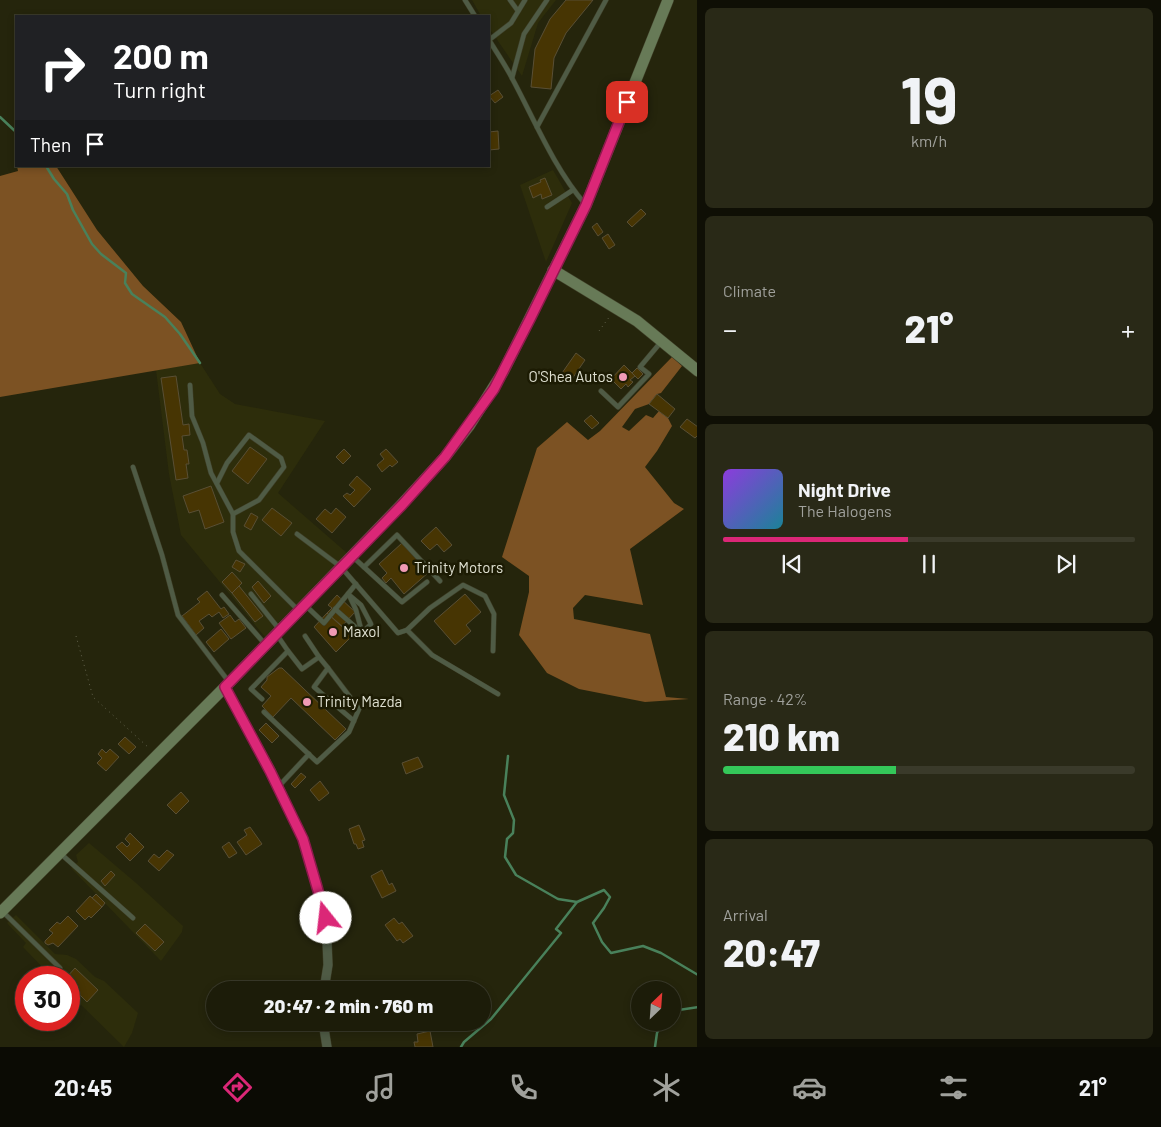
<!DOCTYPE html>
<html lang="en">
<head>
<meta charset="utf-8">
<style>
	:root { --surface:#1c1c09; --page:#292917; --text:#f1f3f6; --muted:#a0a19c; --line:#3a3a2a; --accent:#db2777 }
	body { margin:0; font-family:Barlow,sans-serif; background:var(--page); color:var(--text); height:100vh; display:flex; flex-direction:column; font-size:19px; white-space:nowrap }
	* { box-sizing:border-box; margin:0 }
	p { font-size:16px; color:var(--muted) }
	.icon { flex:none; width:28px; height:28px; fill:none; stroke:currentColor; stroke-width:2; stroke-linecap:round; stroke-linejoin:round }
	.map { position:relative; flex:1; overflow:hidden }
	.details { display:flex; flex-direction:column; gap:8px; padding:8px; background:#0f0f05; width:464px }
	.details>* { flex:none }
	.hud { position:absolute; left:15px; top:15px; width:475px; height:152px; border-radius:0px; box-shadow:0 2px 8px #0003,0 0 0 1px var(--line); background:#202124; color:#fff; overflow:hidden }
	.needle { width:32px; rotate:25deg }
	.buttons { position:absolute; left:631px; top:981px; display:grid; gap:10px }
	.buttons a { display:grid; place-items:center; width:50px; height:50px; border-radius:50%; background:var(--surface); box-shadow:0 2px 8px #0003,0 0 0 1px var(--line); font-size:25px }
	.speed { position:absolute; left:15px; top:966px; display:flex; gap:10px; font-size:25px; font-weight:700; text-align:center }
	.speed>* { display:grid; place-content:center; width:65px; height:65px; border-radius:50%; background:var(--surface); box-shadow:0 2px 8px #0003,0 0 0 1px var(--line); line-height:1 }
	.speed .limit { border:8px solid #d22; background:#fff; color:#111 }
	.pin { position:absolute; display:grid; place-items:center; width:42px; height:42px; color:#fff; margin:-21px; border-radius:10px; box-shadow:0 2px 8px #0006 }
	.me { position:absolute; width:55px; margin:-28px; rotate:344deg; stroke-linejoin:round; filter:drop-shadow(0 0 4px #0008) }
	.turn { display:flex; align-items:center; gap:18px; height:105px; padding:0 15px; font-size:22px }
	.turn .icon { width:65px; height:65px; stroke-width:2.5 }
	.turn b { display:block; font-size:35px; line-height:42px }
	.then { display:flex; align-items:center; height:48px; padding:0 15px; background:#0003; gap:10px; font-size:19px }
	.big { font-size:38px; font-weight:800; line-height:1.1 }
	.details .widget { flex:1; display:flex; flex-direction:column; justify-content:center; gap:8px; min-width:0; padding:0 18px; border-radius:8px; background:var(--page) }
	.details .dial { align-items:center; gap:0 }
	.dial b { font-size:65px; line-height:1 }
	.song { display:flex; align-items:center; gap:15px }
	.cover { width:60px; height:60px; border-radius:8px; background:linear-gradient(135deg,hsl(270 70% 55%),hsl(190 70% 35%)) }
	.played { height:5px; border-radius:2px; background:linear-gradient(90deg,var(--accent) 45%,var(--line) 45%) }
	.keys { display:flex; justify-content:space-around; direction:ltr }
	.heat { display:flex; justify-content:space-between; align-items:center; font-size:28px; direction:ltr }
	.charge { height:8px; border-radius:4px; background:linear-gradient(90deg,#34c759 42%,var(--line) 0) }
	.trip { position:absolute; left:206px; top:981px; width:285px; height:50px; border-radius:25px; background:var(--surface); box-shadow:0 2px 8px #0003,0 0 0 1px var(--line); font-weight:800; line-height:50px; text-align:center }
	.tabs { display:flex; height:80px; justify-content:space-around; align-items:center; background:#0b0b04; color:var(--muted) }
	.tabs .icon { width:35px; height:35px }
	.tabs .selected { color:var(--accent) }
	.tabs b { font-size:22px; color:var(--text) }
	main { display:flex; flex:1; min-height:0 }
	.map>svg:first-child { display:block }
</style>
</head>
<body>
<main>
<div class="map">
<svg width="698" height="1047" viewBox="0 0 698 1047">
	<rect width="100%" height="100%" fill="#25250c"/>
	<g fill="#2d2d0b">
		<polygon points="472,0 556,0 538,23 522,76 489,28 489,16 481,16"/>
		<polygon points="553,170 572,203 546,262 520,185"/>
		<polygon points="200,363 220,394 235,404 325,421 278,493 347,553 265,637 181,535 169,474 156,370"/>
		<polygon points="89,843 136,883 183,926 182,932 161,961 71,868 78,862 76,855"/>
		<polygon points="16,915 55,954 67,955 76,959 95,977 104,981 138,1013 132,1033 124,1047 69,993 69,978 52,977 23,947 26,943 7,923"/>
	</g>
	<g fill="#7c5223">
		<polygon points="17,166 56,166 97,230 143,286 181,322 200,363 0,397 0,176 18,171"/>
		<polygon points="672,357 682,366 661,393 657,394 649,404 635,409 622,427 629,431 646,415 653,418 659,411 668,418 672,426 657,451 645,467 674,503 684,509 630,549 643,605 585,595 573,608 574,619 650,634 666,697 689,699 645,702 579,689 547,673 519,635 529,592 529,576 502,557 537,448 567,422 588,440 600,431"/>
	</g>
	<g fill="none" stroke-linecap="round" stroke-linejoin="round">
		<g stroke="#49815b" stroke-width="2.5">
			<polyline points="0,117 16,132"/>
			<polyline points="46,166 54,179 67,194 73,210 92,244 101,254 126,273 125,283 132,294 165,317 180,334 200,363"/>
			<polyline points="508,756 504,795 514,820 513,833 507,839 505,857 516,875 558,899 577,902 604,890 610,897 604,908 593,923 602,942 611,953 643,946 661,953 698,975"/>
			<polyline points="672,1011 698,1007"/>
			<polyline points="461,1047 464,1042 491,1019 561,933 556,929 577,902"/>
			<polyline points="655,1047 657,1033 662,1022"/>
		</g>
	</g>
	<g fill="#473503" stroke="#594f35">
		<polygon points="566,0 593,0 566,33 554,58 551,89 531,87 535,49 550,19"/>
		<polygon points="498,90 503,97 495,103 489,96"/>
		<polygon points="498,131 499,149 489,150 489,132"/>
		<polygon points="545,178 552,195 542,199 541,194 533,198 529,187 541,182 540,180"/>
		<polygon points="641,209 646,214 632,227 627,222"/>
		<polygon points="597,223 603,232 598,236 592,227"/>
		<polygon points="608,234 615,245 609,249 602,238"/>
		<polygon points="576,353 585,360 572,379 562,373"/>
		<polygon points="624,365 635,376 630,380 633,382 628,387 626,384 621,389 611,379"/>
		<polygon points="637,368 643,374 638,379 632,373"/>
		<polygon points="176,376 183,425 189,424 190,435 182,436 184,450 187,450 189,464 186,464 188,478 176,480 161,378"/>
		<polygon points="657,394 675,409 668,418 649,404"/>
		<polygon points="591,415 599,423 592,429 584,421"/>
		<polygon points="687,419 698,427 698,435 695,438 680,427"/>
		<polygon points="250,447 267,459 248,484 232,471"/>
		<polygon points="344,449 351,456 343,464 336,457"/>
		<polygon points="386,449 398,462 392,467 390,465 382,472 377,465 384,459 380,454"/>
		<polygon points="357,476 371,489 354,507 343,496 347,493 350,495 355,490 349,485"/>
		<polygon points="211,486 224,522 205,529 199,510 189,513 183,496"/>
		<polygon points="272,508 292,523 281,536 262,520"/>
		<polygon points="336,508 346,517 332,533 316,519 325,509 331,514"/>
		<polygon points="251,513 258,517 251,530 244,526"/>
		<polygon points="436,527 452,545 444,552 437,544 430,550 421,541"/>
		<polygon points="402,543 429,572 404,594 391,578 386,583 382,578 387,573 379,564"/>
		<polygon points="236,560 245,564 240,572 232,567"/>
		<polygon points="232,572 242,583 232,593 222,582"/>
		<polygon points="258,581 271,596 264,603 252,587"/>
		<polygon points="239,586 263,616 255,622 232,593"/>
		<polygon points="207,591 221,609 224,607 229,614 223,618 219,612 212,617 209,614 199,621 204,628 196,635 182,616 200,602 197,599"/>
		<polygon points="465,594 481,612 466,625 471,631 455,645 434,621"/>
		<polygon points="337,595 355,612 342,626 327,613 332,608 328,605"/>
		<polygon points="327,613 352,636 336,652 314,627"/>
		<polygon points="230,615 235,622 239,619 246,628 231,639 219,623"/>
		<polygon points="221,629 229,639 214,652 206,642"/>
		<polygon points="279,668 282,668 346,729 335,740 291,698 273,717 262,706 271,696 261,687 267,680 267,677"/>
		<polygon points="266,723 279,736 272,743 259,730"/>
		<polygon points="125,737 136,747 129,754 118,744"/>
		<polygon points="102,749 106,753 110,749 119,757 106,771 97,763 102,758 98,754"/>
		<polygon points="418,757 423,767 406,774 402,763"/>
		<polygon points="301,773 306,777 295,788 291,784"/>
		<polygon points="320,781 329,793 319,801 310,790"/>
		<polygon points="181,792 189,801 176,814 167,805"/>
		<polygon points="359,825 365,840 362,841 364,847 358,849 356,844 354,844 349,829"/>
		<polygon points="250,827 262,844 246,855 237,842 247,835 244,830"/>
		<polygon points="130,833 144,847 130,861 116,847 122,842 127,847 130,844 125,839"/>
		<polygon points="229,842 237,853 229,858 222,847"/>
		<polygon points="167,850 174,855 159,871 148,861 154,854 159,858"/>
		<polygon points="382,870 389,885 392,883 396,891 382,898 371,876"/>
		<polygon points="111,871 115,875 105,886 101,881"/>
		<polygon points="96,894 105,903 102,907 92,898"/>
		<polygon points="90,896 102,907 91,918 89,916 85,920 76,911"/>
		<polygon points="68,916 78,926 58,947 53,943 48,945 45,943 45,941 53,933 49,930 57,922 60,924"/>
		<polygon points="394,918 399,924 402,922 413,936 403,943 400,939 397,941 385,925"/>
		<polygon points="145,924 164,942 155,951 136,933"/>
		<polygon points="75,968 98,990 87,1002 69,984 69,978 66,978"/>
		<polygon points="433,1022 446,1022 447,1028 434,1031"/>
		<polygon points="430,1031 433,1047 415,1047 414,1042 418,1042 417,1034"/>
	</g>
	<g fill="none" stroke-linecap="round" stroke-linejoin="round">
		<defs>
			<g id="service">
				<polyline points="465,0 475,16"/>
				<polyline points="510,0 518,11"/>
				<path d="M 489,40 C 497,53 506,66 513,80 C 535,121 554,168 585,204"/>
				<polyline points="489,40 511,23 525,0"/>
				<polyline points="512,78 524,34 547,0"/>
				<polyline points="537,127 606,0"/>
				<polyline points="547,207 573,190"/>
				<polyline points="190,385 192,416 203,443 211,473 233,514 233,532 239,551 298,610"/>
				<polyline points="601,391 618,407 649,374 640,367 661,342"/>
				<polyline points="133,467 162,555 178,615 229,682"/>
				<polyline points="217,483 227,463 249,435 281,458 284,467 259,500 233,514"/>
				<polyline points="297,534 341,567 398,633 407,630 430,608 463,585 485,596 494,614 493,651"/>
				<polyline points="353,557 402,602 427,582"/>
				<polyline points="364,567 397,535 440,581"/>
				<polyline points="251,594 279,629"/>
				<polyline points="348,594 361,605 371,624 362,633"/>
				<polyline points="222,595 265,644"/>
				<polyline points="350,597 356,610 362,633"/>
				<polyline points="305,605 324,623 356,584"/>
				<polyline points="335,609 361,632"/>
				<polyline points="407,630 432,655 498,694"/>
				<polyline points="305,636 319,657"/>
				<polyline points="288,651 302,669 319,657 328,668 314,687 354,721"/>
				<polyline points="262,699 251,689 288,651 277,635"/>
				<polyline points="264,712 317,762 349,732 359,709 328,668"/>
				<polyline points="279,786 309,754"/>
				<polyline points="61,854 133,918"/>
				<polyline points="3,912 60,968"/>
			</g>
			<g id="minor">
				<polyline points="225,687 271,771 303,839 326,918 328,965 324,990"/>
				<polyline points="323,1022 327,1047"/>
			</g>
			<g id="secondary">
				<polyline points="553,270 637,321 698,371"/>
				<polyline points="0,913 225,687 401,505 445,457 469,426 503,372 586,205 668,0"/>
			</g>
		</defs>
		<use href="#service" stroke="#3f3f28" stroke-width="5.5"/>
		<use href="#minor" stroke="#3f3f28" stroke-width="10"/>
		<use href="#secondary" stroke="#3f3f28" stroke-width="12"/>
		<g stroke="#63634d" stroke-width="1" stroke-dasharray="1 4" stroke-linecap="butt">
			<polyline points="599,331 610,316"/>
			<polyline points="76,636 93,697 149,748"/>
		</g>
		<use href="#service" stroke="#4f5b45" stroke-width="4.5"/>
		<use href="#minor" stroke="#4f5b45" stroke-width="9"/>
		<use href="#secondary" stroke="#677a57" stroke-width="11"/>
	</g>
	<g fill="none" stroke-linecap="round" stroke-linejoin="round">
		<defs>
			<polyline id="route" points="326,918 303,839 270,771 225,687 402,505 445,457 494,389 530,319 586,205 627,102"/>
		</defs>
		<use href="#route" stroke="#8e194d" stroke-width="12"/>
		<use href="#route" stroke="#db2777" stroke-width="9"/>
	</g>
	<g fill="#f09ab5" stroke="#1c1b03" stroke-width="2">
		<circle cx="623" cy="377" r="5"/>
		<circle cx="404" cy="568" r="5"/>
		<circle cx="333" cy="632" r="5"/>
		<circle cx="307" cy="702" r="5"/>
	</g>
	<g text-anchor="middle" stroke-width="5" stroke-linejoin="round" paint-order="stroke">
		<g font-size="15" fill="#dfe0d1" stroke="#1c1b03" text-anchor="start">
			<text x="613" y="382" text-anchor="end">O'Shea Autos</text>
			<text x="414" y="573">Trinity Motors</text>
			<text x="343" y="637">Maxol</text>
			<text x="317" y="707">Trinity Mazda</text>
		</g>
	</g>
</svg>
<div class="buttons">
<a><svg class="needle" viewBox="-14 -14 28 28"><path d="M0-13l5 13h-10z" fill="#e53935"/><path d="M0 13l5-13h-10z" fill="#a0a19c"/></svg></a>
</div>
<div class="speed"><div class="limit">30</div></div>
<div class="pin" style="left:627px;top:102px;background:#d93025"><svg class="icon" aria-label="arrive" viewBox="0 0 24 24"><path d="M6 21V4h12l-3 4 3 4H6"/></svg></div>
<svg class="me" style="left:326px;top:918px" viewBox="-20 -20 40 40"><circle r="19" fill="#fff"/><path d="M0-13L10 11 0 6-10 11z" fill="#db2777"/></svg>
<div class="trip">20:47 · 2 min · 760 m</div>
<div class="hud">
<div class="turn"><svg class="icon" aria-label="right" viewBox="0 0 24 24"><path d="M7 20v-9h11M14 6l5 5-5 5"/></svg><div><b>200 m</b>Turn right</div></div>
<div class="then">Then<svg class="icon" aria-label="arrive" viewBox="0 0 24 24"><path d="M6 21V4h12l-3 4 3 4H6"/></svg></div>
</div>
</div>
<section class="details">
<div class="widget dial"><b>19</b><p>km/h</p></div>
<div class="widget"><p>Climate</p>
<div class="heat"><a>−</a><b class="big">21°</b><a>+</a></div>
</div>
<div class="widget">
<div class="song"><i class="cover"></i><div><b>Night Drive</b><p>The Halogens</p></div></div>
<div class="played"></div>
<div class="keys"><svg class="icon" aria-label="previous" viewBox="0 0 24 24"><path d="M18 5L8 12l10 7zM5 5v14"/></svg><svg class="icon" aria-label="pause" viewBox="0 0 24 24"><path d="M8 5v14M16 5v14"/></svg><svg class="icon" aria-label="next" viewBox="0 0 24 24"><path d="M6 5l10 7-10 7zM19 5v14"/></svg></div>
</div>
<div class="widget"><p>Range · 42%</p><b class="big">210 km</b><div class="charge"></div></div>
<div class="widget"><p>Arrival</p><b class="big">20:47</b></div>
</section>
</main>
<nav class="tabs">
<b>20:45</b>
<svg class="icon selected" aria-label="directions" viewBox="0 0 24 24"><path d="M12 3l9 9-9 9-9-9zM9 14v-3h6M13 9l2 2-2 2"/></svg>
<svg class="icon" aria-label="music" viewBox="0 0 24 24"><path d="M9 18V5l10-2v13"/><circle cx="6" cy="18" r="3"/><circle cx="16" cy="16" r="3"/></svg>
<svg class="icon" aria-label="phone" viewBox="0 0 24 24"><path d="M5 4h4l2 5-3 2q2 4 5 5l2-3 5 2v4C11 20 4 13 5 4z"/></svg>
<svg class="icon" aria-label="climate" viewBox="0 0 24 24"><path d="M12 3v18M4 7l16 10M4 17L20 7"/></svg>
<svg class="icon" aria-label="car" viewBox="0 0 24 24"><path d="M5 17H2v-5l4-1 3-4h7l3 4 3 1v5h-3M9 17h6M6 11h13"/><circle cx="7" cy="17" r="2"/><circle cx="17" cy="17" r="2"/></svg>
<svg class="icon" aria-label="filters" viewBox="0 0 24 24"><path d="M4 7h16M4 17h16"/><circle cx="9" cy="7" r="2"/><circle cx="15" cy="17" r="2"/></svg>
<b>21°</b>
</nav>
</body>
</html>
